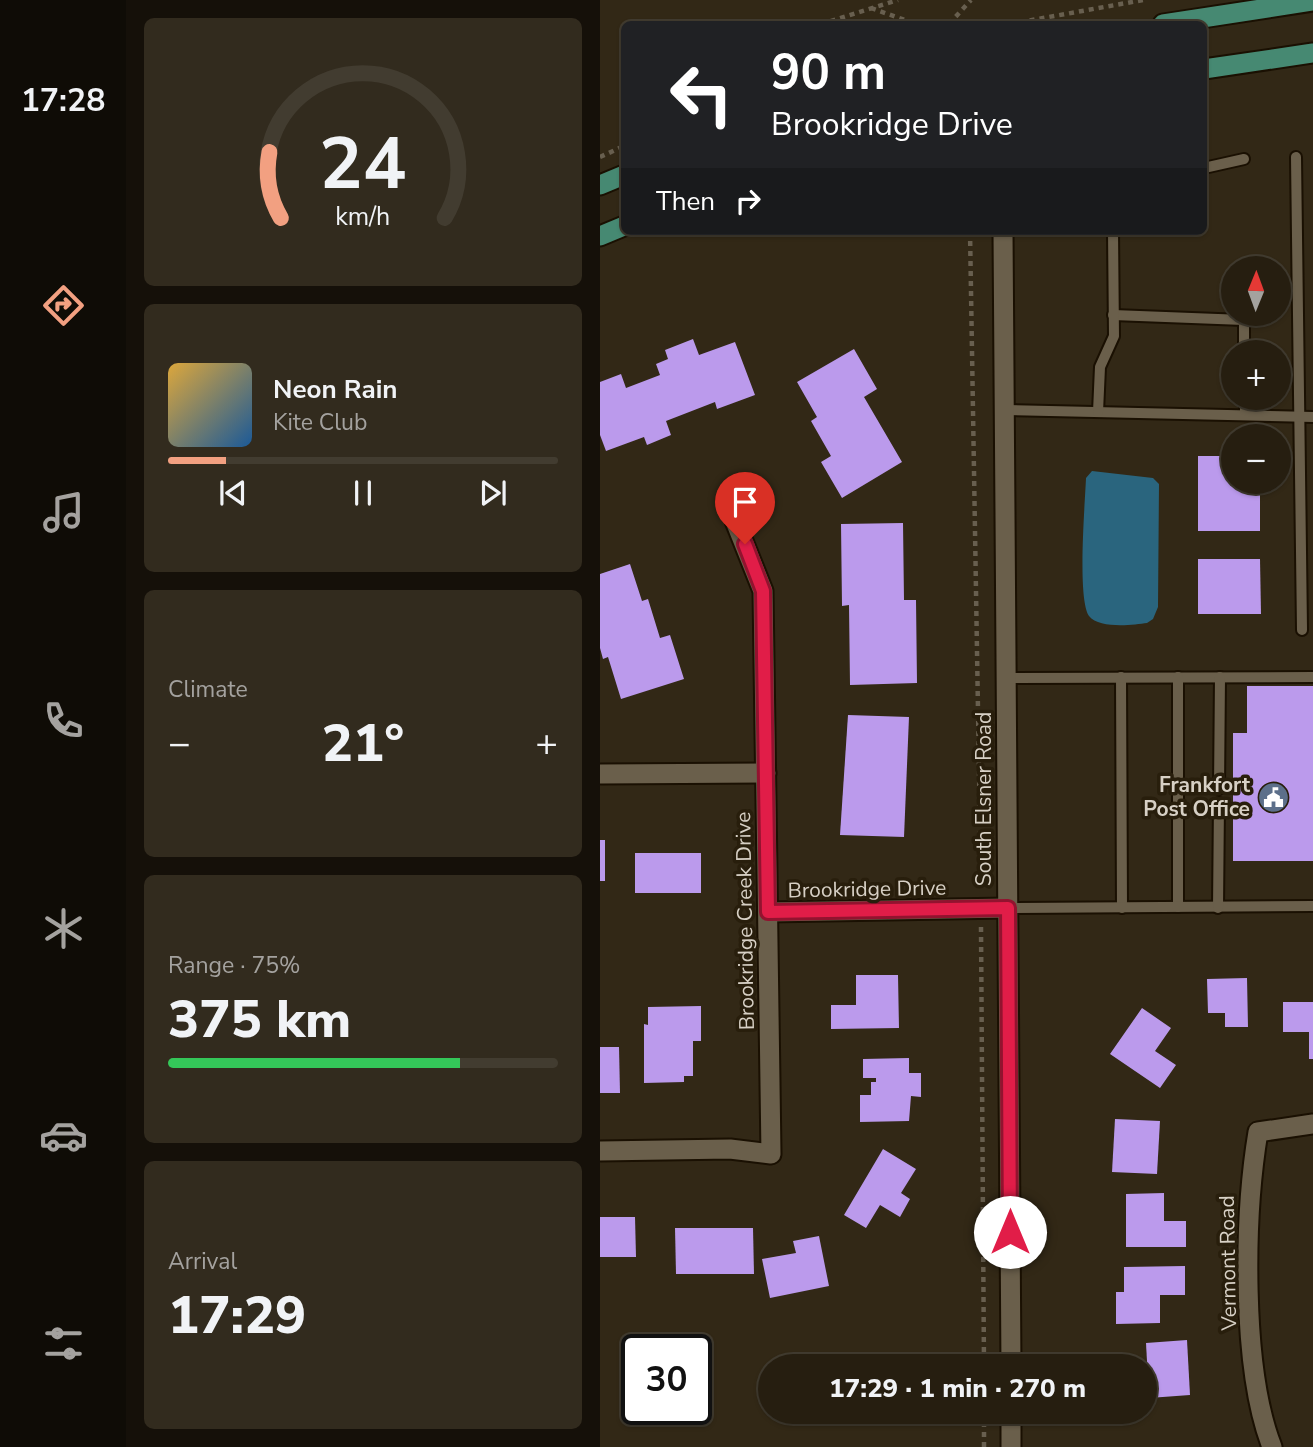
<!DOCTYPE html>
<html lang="en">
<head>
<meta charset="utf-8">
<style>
	:root { --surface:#261e10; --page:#322b1e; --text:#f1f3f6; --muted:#a4a29f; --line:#423c30; --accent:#f2a081 }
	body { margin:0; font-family:"Nunito Sans",sans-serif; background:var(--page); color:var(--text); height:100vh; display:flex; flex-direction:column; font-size:26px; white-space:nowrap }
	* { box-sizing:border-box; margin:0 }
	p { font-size:23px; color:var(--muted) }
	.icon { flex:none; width:38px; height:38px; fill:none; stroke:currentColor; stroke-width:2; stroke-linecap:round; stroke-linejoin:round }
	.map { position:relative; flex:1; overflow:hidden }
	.drawer { display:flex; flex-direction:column; gap:18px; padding:18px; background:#151009; width:474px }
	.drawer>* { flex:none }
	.guide { position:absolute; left:21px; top:21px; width:586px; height:214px; border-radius:10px; box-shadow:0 2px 5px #0004,0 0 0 2px var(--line); background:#202124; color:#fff; overflow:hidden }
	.needle { width:46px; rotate:1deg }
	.buttons { position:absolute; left:621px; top:256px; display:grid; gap:14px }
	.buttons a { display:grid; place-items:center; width:70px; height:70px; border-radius:50%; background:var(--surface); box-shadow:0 2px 5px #0004,0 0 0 2px var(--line); font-size:35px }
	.speed { position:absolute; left:21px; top:1334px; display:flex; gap:14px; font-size:35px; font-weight:700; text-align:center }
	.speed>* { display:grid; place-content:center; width:91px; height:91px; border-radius:50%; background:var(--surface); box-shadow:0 2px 5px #0004,0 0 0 2px var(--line); line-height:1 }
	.speed .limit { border:4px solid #111; border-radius:10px; background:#fff; color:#111 }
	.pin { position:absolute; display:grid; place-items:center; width:60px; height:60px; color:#fff; margin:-72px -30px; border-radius:50% 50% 50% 0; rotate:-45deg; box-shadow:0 0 7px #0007 }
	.pin .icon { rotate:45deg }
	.me { position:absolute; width:77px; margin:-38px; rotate:0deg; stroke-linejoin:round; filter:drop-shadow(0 0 5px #0008) }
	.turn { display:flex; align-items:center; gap:24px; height:147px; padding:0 35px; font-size:32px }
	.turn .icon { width:91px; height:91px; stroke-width:2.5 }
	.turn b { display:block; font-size:49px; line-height:60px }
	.then { display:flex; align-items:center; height:66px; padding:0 35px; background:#0003; gap:14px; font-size:26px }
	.big { font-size:52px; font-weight:800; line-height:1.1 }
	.drawer .card { flex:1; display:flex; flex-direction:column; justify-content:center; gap:10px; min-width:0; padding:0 24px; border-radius:10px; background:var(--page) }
	.drawer .dial { align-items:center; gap:0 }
	.dial svg { height:182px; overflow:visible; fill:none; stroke:var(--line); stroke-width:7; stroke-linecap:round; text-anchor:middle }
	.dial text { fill:var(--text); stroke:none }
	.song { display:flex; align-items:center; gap:21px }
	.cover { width:84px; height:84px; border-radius:10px; background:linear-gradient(135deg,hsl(40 70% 55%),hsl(210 70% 35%)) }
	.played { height:7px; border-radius:4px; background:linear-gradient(90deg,var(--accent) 15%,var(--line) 15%) }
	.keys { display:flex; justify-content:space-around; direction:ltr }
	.heat { display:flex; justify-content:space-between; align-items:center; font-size:38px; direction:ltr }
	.charge { height:10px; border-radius:5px; background:linear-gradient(90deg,#34c759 75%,var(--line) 0) }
	.trip { position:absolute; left:158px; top:1354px; width:399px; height:70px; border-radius:35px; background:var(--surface); box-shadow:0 2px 5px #0004,0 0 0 2px var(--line); font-weight:800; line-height:70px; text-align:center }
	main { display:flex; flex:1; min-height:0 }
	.menu { display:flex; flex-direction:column; width:126px; justify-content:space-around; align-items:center; background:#0f0c06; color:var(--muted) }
	.menu .icon { width:49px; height:49px }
	.menu .current { color:var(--accent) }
	.menu b { font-size:32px; color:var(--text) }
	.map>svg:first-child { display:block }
</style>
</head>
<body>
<main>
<nav class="menu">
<b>17:28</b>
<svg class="icon current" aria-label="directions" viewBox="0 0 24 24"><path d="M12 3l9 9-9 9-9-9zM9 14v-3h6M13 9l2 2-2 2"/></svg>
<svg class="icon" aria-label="music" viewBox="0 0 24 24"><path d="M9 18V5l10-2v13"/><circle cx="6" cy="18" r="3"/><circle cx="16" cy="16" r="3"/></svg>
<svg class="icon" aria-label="phone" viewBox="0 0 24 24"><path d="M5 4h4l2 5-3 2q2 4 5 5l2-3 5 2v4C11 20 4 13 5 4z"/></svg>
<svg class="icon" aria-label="climate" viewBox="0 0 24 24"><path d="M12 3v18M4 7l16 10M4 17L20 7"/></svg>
<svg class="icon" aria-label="car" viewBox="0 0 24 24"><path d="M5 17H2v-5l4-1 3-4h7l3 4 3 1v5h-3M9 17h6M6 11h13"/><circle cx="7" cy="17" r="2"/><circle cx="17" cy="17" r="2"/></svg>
<svg class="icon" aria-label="filters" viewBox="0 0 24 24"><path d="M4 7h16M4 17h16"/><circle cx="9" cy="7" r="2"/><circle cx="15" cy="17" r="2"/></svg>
</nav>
<section class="drawer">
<div class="card dial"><svg viewBox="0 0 100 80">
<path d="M14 69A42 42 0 1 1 86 69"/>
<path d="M14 69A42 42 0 0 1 9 40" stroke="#f2a081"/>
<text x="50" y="56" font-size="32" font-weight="700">24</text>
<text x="50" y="72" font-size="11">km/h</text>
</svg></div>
<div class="card">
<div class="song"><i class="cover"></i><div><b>Neon Rain</b><p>Kite Club</p></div></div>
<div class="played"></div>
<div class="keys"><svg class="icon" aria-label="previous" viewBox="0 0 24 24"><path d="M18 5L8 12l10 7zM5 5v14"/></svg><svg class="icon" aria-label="pause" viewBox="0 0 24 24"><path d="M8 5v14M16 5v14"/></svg><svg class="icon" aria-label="next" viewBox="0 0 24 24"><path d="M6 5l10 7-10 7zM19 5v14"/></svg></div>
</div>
<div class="card"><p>Climate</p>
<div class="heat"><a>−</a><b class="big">21°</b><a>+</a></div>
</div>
<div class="card"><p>Range · 75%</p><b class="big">375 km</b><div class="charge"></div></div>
<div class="card"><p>Arrival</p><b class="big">17:29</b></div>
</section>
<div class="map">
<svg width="713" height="1447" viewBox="0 0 713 1447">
	<rect width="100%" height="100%" fill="#322816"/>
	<path fill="#2a657e" d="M 492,471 L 553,478 L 559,484 L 558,607 L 553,619 L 547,623 C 533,625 499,629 489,616 C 477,598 485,504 486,478 Z"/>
	<g fill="#bb9aec">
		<polygon points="93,339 99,355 135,342 155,395 117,409 115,402 66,421 71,435 47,445 44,437 6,451 0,435 0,382 21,374 26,388 60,375 56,364 68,359 65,350"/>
		<polygon points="254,349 277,389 264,397 302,462 242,498 221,462 231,456 211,421 217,417 197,382"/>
		<polygon points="598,456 634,456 634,481 660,481 660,531 598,531"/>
		<polygon points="303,523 304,600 316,600 317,683 250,685 249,605 242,606 241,524"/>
		<polygon points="598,559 660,559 661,614 598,614"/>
		<polygon points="30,564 42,601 48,599 60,638 70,635 84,679 21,699 8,657 3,659 0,648 0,574"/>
		<polygon points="647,686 713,686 713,861 633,861 633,733 647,733"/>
		<polygon points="248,715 309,717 304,837 240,835"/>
		<rect x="0" y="840" width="5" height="41"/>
		<rect x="35" y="853" width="66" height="40"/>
		<polygon points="256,975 298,975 299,1028 231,1029 231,1005 256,1005"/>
		<polygon points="647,978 648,1027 625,1027 625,1013 608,1013 607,979"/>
		<polygon points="683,1002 713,1002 713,1059 709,1059 709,1032 683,1032"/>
		<polygon points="101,1006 101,1041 93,1041 93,1076 84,1076 84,1082 44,1083 44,1024 48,1025 48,1007"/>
		<polygon points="542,1008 571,1028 555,1051 576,1065 560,1088 510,1054"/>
		<polygon points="0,1047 19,1047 20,1093 0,1093"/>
		<polygon points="309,1058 309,1073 321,1073 321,1097 311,1096 309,1121 260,1122 260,1095 271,1095 271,1082 276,1082 276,1078 263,1078 263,1059"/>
		<polygon points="515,1119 560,1121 557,1174 512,1172"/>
		<polygon points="283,1149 316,1169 301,1193 310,1199 300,1217 280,1205 266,1228 244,1215"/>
		<polygon points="564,1193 564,1221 586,1221 586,1247 526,1247 526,1194"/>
		<polygon points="0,1217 35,1217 36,1257 0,1257"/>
		<polygon points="75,1228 153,1228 154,1274 76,1274"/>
		<polygon points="219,1236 229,1286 170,1298 162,1259 196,1253 193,1241"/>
		<polygon points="585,1266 585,1295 560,1295 560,1323 516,1324 516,1292 524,1292 524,1267"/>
		<polygon points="587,1340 590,1395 549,1398 546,1343"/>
	</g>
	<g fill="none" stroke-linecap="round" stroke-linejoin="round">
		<defs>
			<g id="service">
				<polyline points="696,157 702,630"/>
				<polyline points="604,168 644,159"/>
				<polyline points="513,315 644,320 644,352"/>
				<polyline points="645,397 645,415"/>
				<polyline points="405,410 713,417"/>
				<polyline points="498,412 500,367 514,336 513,231"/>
				<polyline points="521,677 522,908"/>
				<polyline points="406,678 713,677"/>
				<polyline points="619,789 620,677"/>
				<polyline points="578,907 578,677"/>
				<polyline points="408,908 713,906"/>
				<polyline points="618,908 619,803"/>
			</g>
			<g id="minor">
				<polyline points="403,231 411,1367"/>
				<polyline points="0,774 166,773"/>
				<polyline points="168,912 408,908"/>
				<polyline points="0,1151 130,1149 171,1154 163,591 135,521"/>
				<polyline points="411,1412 411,1447"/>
				<path d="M 672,1447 C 641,1368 644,1216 658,1132 L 713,1124"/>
			</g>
			<g id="primary">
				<polyline points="563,24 713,1"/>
				<polyline points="604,69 713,53"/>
				<polyline points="0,185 24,175"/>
				<polyline points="0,236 24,226"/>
			</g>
		</defs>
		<use href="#service" stroke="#1a1002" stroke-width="14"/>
		<use href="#minor" stroke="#1a1002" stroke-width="23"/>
		<use href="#primary" stroke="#1a1002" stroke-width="23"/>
		<g stroke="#685f4f" stroke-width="4.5" stroke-dasharray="5 5" stroke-linecap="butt">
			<polyline points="271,8 316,24"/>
			<polyline points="221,24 298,0"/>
			<polyline points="349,24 371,0"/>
			<polyline points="410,24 543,0"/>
			<polyline points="0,157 24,146"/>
			<polyline points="370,231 381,890"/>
			<polyline points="381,927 384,1367"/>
			<polyline points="384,1412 384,1447"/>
		</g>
		<use href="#service" stroke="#6a5f4b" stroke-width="10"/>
		<use href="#minor" stroke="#6a5f4b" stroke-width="19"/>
		<use href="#primary" stroke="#468972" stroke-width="19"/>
	</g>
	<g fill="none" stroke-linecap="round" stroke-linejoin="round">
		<defs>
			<polyline id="route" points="145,544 163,591 168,912 408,908 410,1232"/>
		</defs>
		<use href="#route" stroke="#92132f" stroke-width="18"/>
		<use href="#route" stroke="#e11d48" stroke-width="12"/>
	</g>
	<defs>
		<symbol id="civic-disc" viewBox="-11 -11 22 22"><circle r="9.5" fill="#5c6f8a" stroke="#281e0c"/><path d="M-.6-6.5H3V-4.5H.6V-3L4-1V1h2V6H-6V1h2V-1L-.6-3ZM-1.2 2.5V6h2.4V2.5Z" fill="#fff"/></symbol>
	</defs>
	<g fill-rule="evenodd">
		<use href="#civic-disc" x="656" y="780" width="35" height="35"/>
	</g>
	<g text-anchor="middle" stroke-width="7" stroke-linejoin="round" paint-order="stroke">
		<g font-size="21" font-weight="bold" fill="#d7d0c5" stroke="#281e0c" text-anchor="end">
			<text x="650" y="792">Frankfort<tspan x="650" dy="24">Post Office</tspan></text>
		</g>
		<g font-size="21" fill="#d7d0c5" stroke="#281e0c">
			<text transform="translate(384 799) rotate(-90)" y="7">South Elsner Road</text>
			<text transform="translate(267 889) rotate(-1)" y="7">Brookridge Drive</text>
			<text transform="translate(145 921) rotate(-91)" y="7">Brookridge Creek Drive</text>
			<text transform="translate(628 1263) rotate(-91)" y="7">Vermont Road</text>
		</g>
	</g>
</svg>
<div class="buttons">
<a><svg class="needle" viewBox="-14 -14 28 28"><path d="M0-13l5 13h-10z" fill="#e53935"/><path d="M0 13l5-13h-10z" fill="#a4a29f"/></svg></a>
<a>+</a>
<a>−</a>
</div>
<div class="speed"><div class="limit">30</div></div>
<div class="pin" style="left:145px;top:544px;background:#d93025"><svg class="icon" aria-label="arrive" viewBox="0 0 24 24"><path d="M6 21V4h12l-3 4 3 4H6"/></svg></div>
<svg class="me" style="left:410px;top:1232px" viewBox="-20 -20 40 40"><circle r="19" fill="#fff"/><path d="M0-13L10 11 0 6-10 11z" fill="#e11d48"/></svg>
<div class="trip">17:29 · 1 min · 270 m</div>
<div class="guide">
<div class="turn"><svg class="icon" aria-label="left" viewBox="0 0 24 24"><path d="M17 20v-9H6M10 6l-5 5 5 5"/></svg><div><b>90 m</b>Brookridge Drive</div></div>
<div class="then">Then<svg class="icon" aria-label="right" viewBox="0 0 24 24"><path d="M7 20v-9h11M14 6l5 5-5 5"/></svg></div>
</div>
</div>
</main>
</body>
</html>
